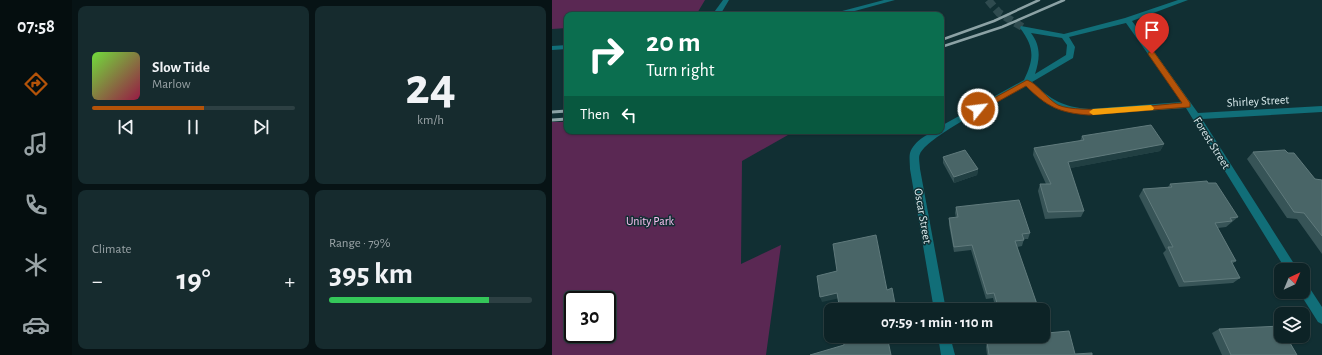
<!DOCTYPE html>
<html lang="en">
<head>
<meta charset="utf-8">
<style>
	:root { --surface:#0d2326; --page:#162b2e; --text:#f1f3f6; --muted:#9aa4a7; --line:#2d4043; --accent:#b45309 }
	body { margin:0; font-family:"Alegreya Sans",sans-serif; background:var(--page); color:var(--text); height:100vh; display:flex; flex-direction:column; font-size:15px; white-space:nowrap }
	* { box-sizing:border-box; margin:0 }
	p { font-size:13px; color:var(--muted) }
	.icon { flex:none; width:22px; height:22px; fill:none; stroke:currentColor; stroke-width:2; stroke-linecap:round; stroke-linejoin:round }
	.map { position:relative; flex:1; overflow:hidden }
	.panel { display:flex; flex-direction:column; gap:6px; padding:6px; background:#071315; width:480px }
	.panel>* { flex:none }
	.hud { position:absolute; left:12px; top:12px; width:380px; height:122px; border-radius:8px; box-shadow:0 1px 3px #0004,0 0 0 1px var(--line); background:#0b6e4f; color:#fff; overflow:hidden }
	.needle { width:26px; rotate:44deg }
	.tools { position:absolute; left:722px; top:263px; display:grid; gap:8px }
	.tools a { display:grid; place-items:center; width:36px; height:36px; border-radius:8px; background:var(--surface); box-shadow:0 1px 3px #0004,0 0 0 1px var(--line); font-size:20px }
	.speed { position:absolute; left:12px; top:291px; display:flex; gap:8px; font-size:20px; font-weight:700; text-align:center }
	.speed>* { display:grid; place-content:center; width:52px; height:52px; border-radius:50%; background:var(--surface); box-shadow:0 1px 3px #0004,0 0 0 1px var(--line); line-height:1 }
	.speed .limit { border:2px solid #111; border-radius:6px; background:#fff; color:#111 }
	.pin { position:absolute; display:grid; place-items:center; width:34px; height:34px; color:#fff; margin:-41px -17px; border-radius:50% 50% 50% 0; rotate:-45deg; box-shadow:0 0 4px #0007 }
	.pin .icon { rotate:45deg }
	.me { position:absolute; width:44px; margin:-22px; rotate:61deg; stroke-linejoin:round; filter:drop-shadow(0 0 3px #0008) }
	.turn { display:flex; align-items:center; gap:14px; height:84px; padding:0 16px; font-size:18px }
	.turn .icon { width:52px; height:52px; stroke-width:2.5 }
	.turn b { display:block; font-size:28px; line-height:34px }
	.then { display:flex; align-items:center; height:38px; padding:0 16px; background:#0003; gap:8px; font-size:15px }
	.big { font-size:30px; font-weight:700; line-height:1.1 }
	.panel .tile { flex:1; display:flex; flex-direction:column; justify-content:center; gap:6px; min-width:0; padding:0 14px; border-radius:8px; background:var(--page) }
	.panel .dial { align-items:center; gap:0 }
	.dial b { font-size:52px; line-height:1 }
	.song { display:flex; align-items:center; gap:12px }
	.cover { width:48px; height:48px; border-radius:6px; background:linear-gradient(135deg,hsl(100 70% 55%),hsl(340 70% 35%)) }
	.played { height:4px; border-radius:2px; background:linear-gradient(90deg,var(--accent) 55%,var(--line) 55%) }
	.keys { display:flex; justify-content:space-around; direction:ltr }
	.heat { display:flex; justify-content:space-between; align-items:center; font-size:22px; direction:ltr }
	.charge { height:6px; border-radius:3px; background:linear-gradient(90deg,#34c759 79%,var(--line) 0) }
	.panel .tiles { flex:1; display:grid; gap:6px; grid-template-columns:repeat(2,1fr) }
	.trip { position:absolute; left:272px; top:303px; width:226px; height:40px; border-radius:8px; background:var(--surface); box-shadow:0 1px 3px #0004,0 0 0 1px var(--line); font-weight:700; line-height:40px; text-align:center }
	main { display:flex; flex:1; min-height:0 }
	.menu { display:flex; flex-direction:column; width:72px; justify-content:space-around; align-items:center; background:#050e0f; color:var(--muted) }
	.menu .icon { width:28px; height:28px }
	.menu .selected { color:var(--accent) }
	.menu b { font-size:18px; color:var(--text) }
	.map>svg:first-child { display:block }
</style>
</head>
<body>
<main>
<nav class="menu">
<b>07:58</b>
<svg class="icon selected" aria-label="directions" viewBox="0 0 24 24"><path d="M12 3l9 9-9 9-9-9zM9 14v-3h6M13 9l2 2-2 2"/></svg>
<svg class="icon" aria-label="music" viewBox="0 0 24 24"><path d="M9 18V5l10-2v13"/><circle cx="6" cy="18" r="3"/><circle cx="16" cy="16" r="3"/></svg>
<svg class="icon" aria-label="phone" viewBox="0 0 24 24"><path d="M5 4h4l2 5-3 2q2 4 5 5l2-3 5 2v4C11 20 4 13 5 4z"/></svg>
<svg class="icon" aria-label="climate" viewBox="0 0 24 24"><path d="M12 3v18M4 7l16 10M4 17L20 7"/></svg>
<svg class="icon" aria-label="car" viewBox="0 0 24 24"><path d="M5 17H2v-5l4-1 3-4h7l3 4 3 1v5h-3M9 17h6M6 11h13"/><circle cx="7" cy="17" r="2"/><circle cx="17" cy="17" r="2"/></svg>
</nav>
<section class="panel">
<div class="tiles">
<div class="tile">
<div class="song"><i class="cover"></i><div><b>Slow Tide</b><p>Marlow</p></div></div>
<div class="played"></div>
<div class="keys"><svg class="icon" aria-label="previous" viewBox="0 0 24 24"><path d="M18 5L8 12l10 7zM5 5v14"/></svg><svg class="icon" aria-label="pause" viewBox="0 0 24 24"><path d="M8 5v14M16 5v14"/></svg><svg class="icon" aria-label="next" viewBox="0 0 24 24"><path d="M6 5l10 7-10 7zM19 5v14"/></svg></div>
</div>
<div class="tile dial"><b>24</b><p>km/h</p></div>
<div class="tile"><p>Climate</p>
<div class="heat"><a>−</a><b class="big">19°</b><a>+</a></div>
</div>
<div class="tile"><p>Range · 79%</p><b class="big">395 km</b><div class="charge"></div></div>
</div>
</section>
<div class="map">
<svg width="770" height="355" viewBox="0 0 770 355">
	<rect width="100%" height="100%" fill="#112f33"/>
	<g fill="#5a2853" fill-rule="evenodd">
		<polygon points="0,0 153,0 144,15 15,15 15,28 0,29"/>
		<path d="M 0,122 L 15,122 L 15,131 L 243,131 L 190,161 L 189,264 L 229,245 L 214,355 L 0,355 ZM 21,300 L 55,300 L 55,334 L 21,334 Z"/>
	</g>
	<g fill="none" stroke-linecap="round" stroke-linejoin="round">
		<polyline stroke="#2f4b4f" stroke-width="8" stroke-dasharray="8 4" stroke-linecap="butt" points="436,0 447,13 472,28"/>
		<g fill="#116e78" fill-rule="evenodd">
			<polygon points="171,0 177,0 168,15 160,15"/>
			<polygon points="332,0 343,0 288,15 275,15"/>
			<path d="M 626,0 L 636,0 L 580,21 L 646,113 L 770,106 L 770,112 L 650,119 L 746,270 L 734,270 L 634,108 L 537,115 C 511,113 493,105 474,86 C 455,97 375,136 368,154 C 366,157 368,165 368,169 L 394,310 L 382,310 L 358,169 C 358,164 357,157 358,153 C 362,141 378,131 389,131 L 389,126 L 472,80 C 482,59 483,48 468,28 L 469,26 L 512,34 L 573,18 ZM 574,23 L 630,102 L 537,109 C 511,107 499,100 480,82 L 521,58 L 523,47 L 517,37 ZM 479,33 L 510,38 L 515,45 L 514,55 L 483,74 C 488,59 489,46 479,33 Z"/>
			<polygon points="15,45 15,49 0,50 0,46"/>
			<polygon points="751,282 755,284 770,307 770,324 766,322 747,292 751,292"/>
			<polygon points="386,336 398,336 403,355 389,355"/>
		</g>
		<g stroke="#8ca2a5" stroke-width="2.5">
			<polyline points="389,40 442,21 487,0"/>
			<polyline points="389,47 450,27 512,0"/>
		</g>
		<g stroke="#8ca2a5" stroke-width="3">
			<polyline points="0,112 15,111"/>
			<polyline points="0,120 15,119"/>
		</g>
	</g>
	<g fill="#375457">
		<polygon points="530,136 612,144 608,151 518,168 532,211 529,217 493,219 486,191 488,184 494,184 481,155 482,148 528,141"/>
		<polygon points="701,152 736,153 763,179 770,180 770,254 745,219 735,218 695,159"/>
		<polygon points="391,157 426,169 425,175 402,183 391,163"/>
		<polygon points="656,183 686,217 674,227 666,228 684,261 680,264 688,278 681,283 627,287 611,253 614,250 587,196 591,189 616,187 618,184"/>
		<polygon points="404,207 478,233 476,239 472,239 470,246 465,247 487,310 444,310 441,298 434,299 419,250 402,252 397,225 397,218 404,218 403,213"/>
		<polygon points="667,329 745,355 670,355 660,333"/>
		<polygon points="495,333 523,354 540,355 435,355 434,347 435,342 442,341 443,338 452,337 451,336 491,336"/>
	</g>
	<g fill="#213f42">
		<polygon points="612,144 608,151 514,169 516,162"/>
		<polygon points="426,169 425,175 402,183 402,177"/>
		<polygon points="285,293 288,298 270,302 268,297"/>
	</g>
	<g fill="#496567" stroke="#607a7c">
		<polygon points="599,125 612,144 516,162 532,211 496,212 488,184 499,184 482,148 532,140 530,136"/>
		<polygon points="413,150 426,169 402,177 391,157"/>
		<polygon points="733,150 736,153 742,153 763,179 770,180 770,236 752,213 742,212 701,152"/>
		<polygon points="655,181 656,183 664,183 686,217 678,218 680,221 663,223 684,261 679,261 688,278 632,282 616,247 621,247 591,189 620,187 618,184"/>
		<polygon points="467,200 478,233 470,234 472,240 463,241 487,310 447,310 442,293 435,294 420,245 402,247 397,218 406,217 404,207"/>
		<polygon points="324,235 335,290 340,288 344,309 342,310 288,310 285,293 268,297 265,276 285,271 281,244"/>
		<polygon points="491,321 495,333 517,331 523,354 540,353 540,355 437,355 435,342 443,341 443,338 454,337 454,336 491,336"/>
		<polygon points="729,326 729,336 734,336 745,355 679,355 667,329"/>
		<polygon points="291,336 335,336 339,355 258,355 292,345"/>
	</g>
	<path fill="#b45309" stroke="#753606" d="M 597,52 L 602,52 L 638,103 L 638,107 L 537,115 C 508,113 495,107 474,86 L 429,111 L 423,111 L 422,109 L 475,80 C 485,83 495,99 506,105 C 529,115 602,105 630,103 L 596,54 Z"/>
	<polygon fill="#f59e0b" points="599,105 602,108 601,110 541,115 537,112 541,109"/>
	<g text-anchor="middle" stroke-width="3" stroke-linejoin="round" paint-order="stroke">
		<g font-size="12" fill="#daebed" stroke="#112f33">
			<text transform="translate(706 101) rotate(-3)" y="4">Shirley Street</text>
			<text transform="translate(660 143) rotate(58)" y="4">Forest Street</text>
			<text transform="translate(371 216) rotate(80)" y="4">Oscar Street</text>
		</g>
		<g font-size="12" fill="#f9c0f0" stroke="#112f33">
			<text x="98" y="225">Unity Park</text>
		</g>
	</g>
</svg>
<div class="tools">
<a><svg class="needle" viewBox="-14 -14 28 28"><path d="M0-13l5 13h-10z" fill="#e53935"/><path d="M0 13l5-13h-10z" fill="#9aa4a7"/></svg></a>
<a><svg class="icon" aria-label="layers" viewBox="0 0 24 24"><path d="M12 4l9 5-9 5-9-5zM3 14l9 5 9-5"/></svg></a>
</div>
<div class="speed"><div class="limit">30</div></div>
<div class="pin" style="left:600px;top:54px;background:#d93025"><svg class="icon" aria-label="arrive" viewBox="0 0 24 24"><path d="M6 21V4h12l-3 4 3 4H6"/></svg></div>
<svg class="me" style="left:426px;top:109px" viewBox="-20 -20 40 40"><circle r="17" fill="#b45309" stroke="#fff" stroke-width="3"/><path d="M0-11L8 9 0 5-8 9z" fill="#fff"/></svg>
<div class="trip">07:59 · 1 min · 110 m</div>
<div class="hud">
<div class="turn"><svg class="icon" aria-label="right" viewBox="0 0 24 24"><path d="M7 20v-9h11M14 6l5 5-5 5"/></svg><div><b>20 m</b>Turn right</div></div>
<div class="then">Then<svg class="icon" aria-label="left" viewBox="0 0 24 24"><path d="M17 20v-9H6M10 6l-5 5 5 5"/></svg></div>
</div>
</div>
</main>
</body>
</html>
